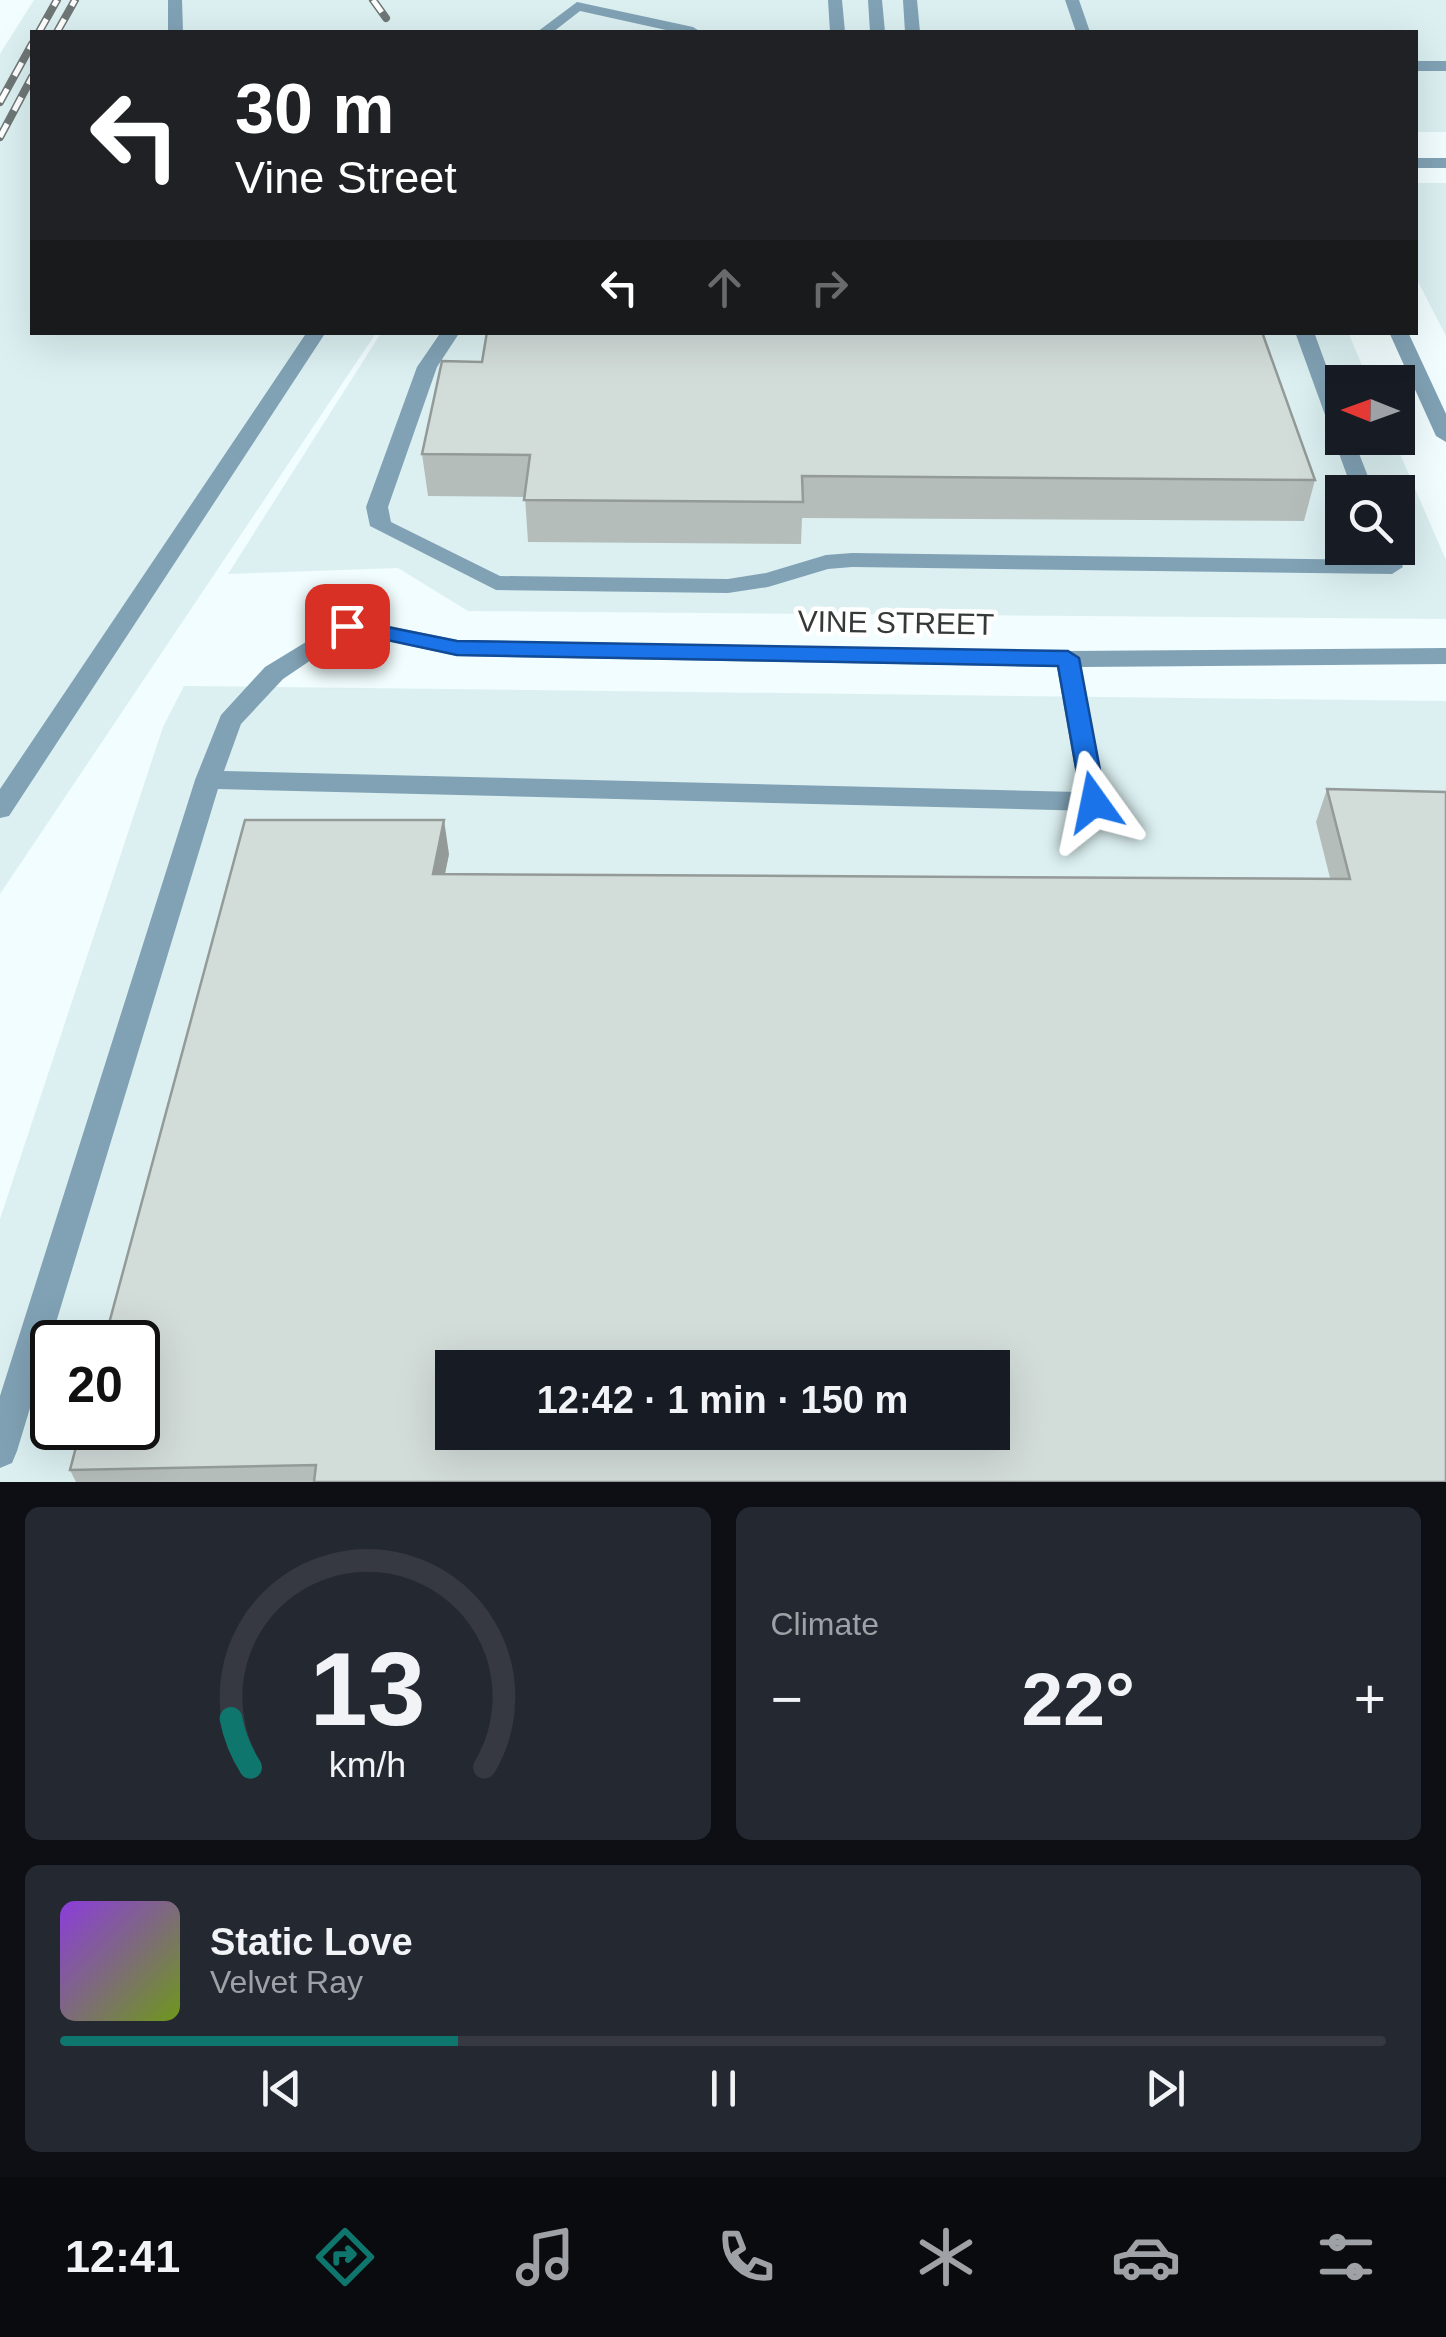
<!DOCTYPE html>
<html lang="en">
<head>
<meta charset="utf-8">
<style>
	:root { --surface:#171b24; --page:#242831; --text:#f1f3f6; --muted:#9ea1a6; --line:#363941; --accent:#0f766e }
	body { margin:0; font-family:Arial,sans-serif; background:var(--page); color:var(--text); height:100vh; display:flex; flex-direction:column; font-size:38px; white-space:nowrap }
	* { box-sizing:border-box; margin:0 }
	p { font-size:32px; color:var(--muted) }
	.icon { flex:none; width:55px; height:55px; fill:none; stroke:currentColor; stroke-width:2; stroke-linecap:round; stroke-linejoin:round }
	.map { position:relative; height:1482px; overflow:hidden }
	.panel { display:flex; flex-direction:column; gap:25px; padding:25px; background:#0d0f14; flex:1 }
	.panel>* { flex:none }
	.top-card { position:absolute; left:30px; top:30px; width:1388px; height:305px; border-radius:0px; box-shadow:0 10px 40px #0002; background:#202124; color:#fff; overflow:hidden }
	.needle { width:65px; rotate:271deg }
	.buttons { position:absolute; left:1325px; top:365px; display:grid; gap:20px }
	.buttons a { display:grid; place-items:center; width:90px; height:90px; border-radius:0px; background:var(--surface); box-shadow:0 10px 40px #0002; font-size:50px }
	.speed { position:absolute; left:30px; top:1320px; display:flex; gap:20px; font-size:50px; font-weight:700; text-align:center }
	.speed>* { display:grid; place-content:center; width:130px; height:130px; border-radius:50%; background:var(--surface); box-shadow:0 10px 40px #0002; line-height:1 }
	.speed .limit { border:5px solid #111; border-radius:15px; background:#fff; color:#111 }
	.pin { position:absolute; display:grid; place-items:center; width:85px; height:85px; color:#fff; margin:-42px; border-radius:20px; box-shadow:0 5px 15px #0006 }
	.me { position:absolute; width:110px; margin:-55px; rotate:348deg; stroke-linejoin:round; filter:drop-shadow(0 0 8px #0008) }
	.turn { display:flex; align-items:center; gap:35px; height:210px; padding:0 40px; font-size:45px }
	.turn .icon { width:130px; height:130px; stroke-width:2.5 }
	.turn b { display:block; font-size:70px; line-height:85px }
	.lanes { display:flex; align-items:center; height:95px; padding:0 40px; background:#0003; justify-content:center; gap:50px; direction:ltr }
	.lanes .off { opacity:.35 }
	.big { font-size:75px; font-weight:800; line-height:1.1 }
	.panel .card { flex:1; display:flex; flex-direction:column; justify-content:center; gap:15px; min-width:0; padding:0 35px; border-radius:15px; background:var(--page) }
	.panel .dial { align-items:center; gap:0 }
	.dial svg { height:260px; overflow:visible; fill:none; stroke:var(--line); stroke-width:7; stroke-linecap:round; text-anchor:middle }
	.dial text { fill:var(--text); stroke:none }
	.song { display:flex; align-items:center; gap:30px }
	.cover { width:120px; height:120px; border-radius:15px; background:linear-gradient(135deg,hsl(270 70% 55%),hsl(80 70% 35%)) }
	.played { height:10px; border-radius:5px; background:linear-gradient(90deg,var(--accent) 30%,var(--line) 30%) }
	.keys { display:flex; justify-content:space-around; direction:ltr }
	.heat { display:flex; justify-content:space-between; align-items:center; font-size:55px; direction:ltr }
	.panel .tiles { flex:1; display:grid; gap:25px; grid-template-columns:1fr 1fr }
	.card:last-child { grid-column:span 2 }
	.trip { position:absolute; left:435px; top:1350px; width:575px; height:100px; border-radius:0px; background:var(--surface); box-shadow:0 10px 40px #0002; font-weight:800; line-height:100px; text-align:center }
	.tab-bar { display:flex; height:160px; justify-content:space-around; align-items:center; background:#090b0e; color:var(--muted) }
	.tab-bar .icon { width:70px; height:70px }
	.tab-bar .on { color:var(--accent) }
	.tab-bar b { font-size:45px; color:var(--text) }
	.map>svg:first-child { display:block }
</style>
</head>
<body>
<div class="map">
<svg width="1446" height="1482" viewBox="0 0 1446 1482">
	<rect width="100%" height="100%" fill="#f1fdfe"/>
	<g fill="#dcf0f1" fill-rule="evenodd">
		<polygon points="34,0 1446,0 1446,132 1415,132 1415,32 32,32 32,332 376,333 0,894 0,54"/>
		<polygon points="1415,183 1446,183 1446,336 1415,276"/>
		<path d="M 1348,332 L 1369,382 L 1342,382 L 1342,438 L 1393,438 L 1446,560 L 1446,619 L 468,611 L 398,568 L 228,574 L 381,333 ZM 1342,492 L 1398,492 L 1398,548 L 1342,548 Z"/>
		<path d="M 184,686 L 1446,701 L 1446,1482 L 0,1482 L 0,1219 L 163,727 ZM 52,1342 L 138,1342 L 138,1428 L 52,1428 ZM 452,1368 L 992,1368 L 992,1432 L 452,1432 Z"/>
	</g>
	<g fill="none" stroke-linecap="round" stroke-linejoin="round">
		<g fill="#81a2b5" fill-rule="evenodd">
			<polygon points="168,0 182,0 183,32 168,32"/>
			<polygon points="828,0 842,0 845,32 830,32"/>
			<polygon points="868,0 882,0 885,32 870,32"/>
			<polygon points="903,0 917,0 920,32 905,32"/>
			<polygon points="1065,0 1079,0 1090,32 1076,32"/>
			<polygon points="577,2 693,27 701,32 675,32 580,11 553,32 537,32"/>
			<rect x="1415" y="61" width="31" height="10"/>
			<rect x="1415" y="158" width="31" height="10"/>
			<polygon points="307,332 326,332 9,816 0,818 0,789"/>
			<polygon points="441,332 460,332 437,367 388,507 391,522 500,576 728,579 766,573 826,555 852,553 1378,560 1374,548 1396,548 1403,567 1392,574 852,567 828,569 768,587 728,593 496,590 370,526 366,507 417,367"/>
			<polygon points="1295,332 1314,332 1342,409 1342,438 1353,438 1374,492 1353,492"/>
			<polygon points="1389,332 1408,332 1446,414 1446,442 1436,436"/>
			<path d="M 347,617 L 457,640 L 1068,651 L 1446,648 L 1446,664 L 1081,667 L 1107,802 L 1094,811 L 218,789 L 17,1451 L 12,1463 L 0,1468 L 0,1396 L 195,780 L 221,715 L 265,667 ZM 351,633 L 457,656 L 1057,667 L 1079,792 L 224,771 L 241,724 L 283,679 Z"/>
		</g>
		<defs>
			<g id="rail">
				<polyline points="373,0 386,18"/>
				<polyline points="39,32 57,0"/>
				<polyline points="57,32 75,0"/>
				<polyline points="0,102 32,44"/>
				<polyline points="0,137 32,77"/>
			</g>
		</defs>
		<use href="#rail" stroke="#6f7676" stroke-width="8"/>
		<use href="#rail" stroke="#fff" stroke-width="5" stroke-dasharray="15" stroke-linecap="butt"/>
	</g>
	<g fill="#b5bdbb">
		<polygon points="482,362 1315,480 1304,521 802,518 801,544 528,542 525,497 428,496 422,454"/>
		<polygon points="1327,789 1446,792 1446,1482 76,1482 70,1470 449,854 445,874 1330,878 1316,822"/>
	</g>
	<polygon fill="#939a98" points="444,820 449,854 438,907 433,874"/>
	<g fill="#d2dcd9" stroke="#939a98" stroke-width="2.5" fill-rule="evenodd">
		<polygon points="487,332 1262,332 1315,480 802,476 803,502 524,500 530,455 422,454 442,361 482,362"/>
		<path d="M 1327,789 L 1446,792 L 1446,1482 L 314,1482 L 316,1465 L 70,1470 L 81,1428 L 138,1428 L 138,1342 L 104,1342 L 245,820 L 444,820 L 433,874 L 1350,879 ZM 452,1368 L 992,1368 L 992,1432 L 452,1432 Z"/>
	</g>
	<polygon fill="#1a73e8" stroke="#114b97" stroke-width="2.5" points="347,619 457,641 1068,651 1079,658 1106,802 1094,810 1082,802 1058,666 457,655 340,630 337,626"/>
	<g text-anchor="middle" stroke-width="9" stroke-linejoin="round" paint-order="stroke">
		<g font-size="30" fill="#353939" stroke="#fff">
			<text transform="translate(896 623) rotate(1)" y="10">VINE STREET</text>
		</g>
	</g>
</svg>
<div class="buttons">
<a><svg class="needle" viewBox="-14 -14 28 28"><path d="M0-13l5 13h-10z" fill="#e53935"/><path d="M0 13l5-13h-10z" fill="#9ea1a6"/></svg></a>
<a><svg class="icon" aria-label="search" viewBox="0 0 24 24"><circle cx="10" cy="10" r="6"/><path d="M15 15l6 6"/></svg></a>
</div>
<div class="speed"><div class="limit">20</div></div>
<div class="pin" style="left:347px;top:626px;background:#d93025"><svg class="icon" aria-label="arrive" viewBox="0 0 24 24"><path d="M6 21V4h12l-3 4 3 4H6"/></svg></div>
<svg class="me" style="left:1094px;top:802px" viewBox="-20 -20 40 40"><path d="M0-17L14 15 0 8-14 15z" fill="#1a73e8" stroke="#fff" stroke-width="4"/></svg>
<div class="trip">12:42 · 1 min · 150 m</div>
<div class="top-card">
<div class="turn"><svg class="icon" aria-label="left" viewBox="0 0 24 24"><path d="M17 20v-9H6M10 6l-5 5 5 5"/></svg><div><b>30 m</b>Vine Street</div></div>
<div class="lanes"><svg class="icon" aria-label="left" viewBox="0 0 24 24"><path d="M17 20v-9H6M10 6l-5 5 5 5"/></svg><svg class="icon off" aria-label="ahead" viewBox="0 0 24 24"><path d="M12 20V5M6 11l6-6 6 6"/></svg><svg class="icon off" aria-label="right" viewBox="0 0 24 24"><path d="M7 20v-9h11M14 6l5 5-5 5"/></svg></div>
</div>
</div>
<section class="panel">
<div class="tiles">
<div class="card dial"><svg viewBox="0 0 100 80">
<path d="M14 69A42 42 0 1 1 86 69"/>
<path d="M14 69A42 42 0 0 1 8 54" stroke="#0f766e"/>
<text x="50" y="56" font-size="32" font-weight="700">13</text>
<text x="50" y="72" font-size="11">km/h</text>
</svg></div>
<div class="card"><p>Climate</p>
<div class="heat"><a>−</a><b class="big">22°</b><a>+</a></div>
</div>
<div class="card">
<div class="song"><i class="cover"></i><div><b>Static Love</b><p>Velvet Ray</p></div></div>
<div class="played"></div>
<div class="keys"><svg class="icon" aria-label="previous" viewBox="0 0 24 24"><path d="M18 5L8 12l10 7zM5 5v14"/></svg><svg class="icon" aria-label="pause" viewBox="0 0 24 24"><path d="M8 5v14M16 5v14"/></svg><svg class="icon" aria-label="next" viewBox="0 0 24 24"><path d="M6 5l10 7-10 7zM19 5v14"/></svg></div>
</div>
</div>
</section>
<nav class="tab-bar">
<b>12:41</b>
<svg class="icon on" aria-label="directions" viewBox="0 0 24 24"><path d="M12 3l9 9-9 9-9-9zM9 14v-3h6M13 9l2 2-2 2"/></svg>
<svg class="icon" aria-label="music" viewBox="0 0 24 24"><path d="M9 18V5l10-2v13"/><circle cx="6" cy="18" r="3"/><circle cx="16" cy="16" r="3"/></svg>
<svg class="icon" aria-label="phone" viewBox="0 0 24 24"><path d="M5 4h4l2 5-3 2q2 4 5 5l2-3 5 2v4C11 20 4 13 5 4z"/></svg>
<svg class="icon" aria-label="climate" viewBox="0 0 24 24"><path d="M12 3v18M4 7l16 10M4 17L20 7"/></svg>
<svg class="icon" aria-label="car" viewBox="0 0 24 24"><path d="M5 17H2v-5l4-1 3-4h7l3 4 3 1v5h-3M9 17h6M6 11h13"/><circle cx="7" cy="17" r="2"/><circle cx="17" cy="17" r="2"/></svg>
<svg class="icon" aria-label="filters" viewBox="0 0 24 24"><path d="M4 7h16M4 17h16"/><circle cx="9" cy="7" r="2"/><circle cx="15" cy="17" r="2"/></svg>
</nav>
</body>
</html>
